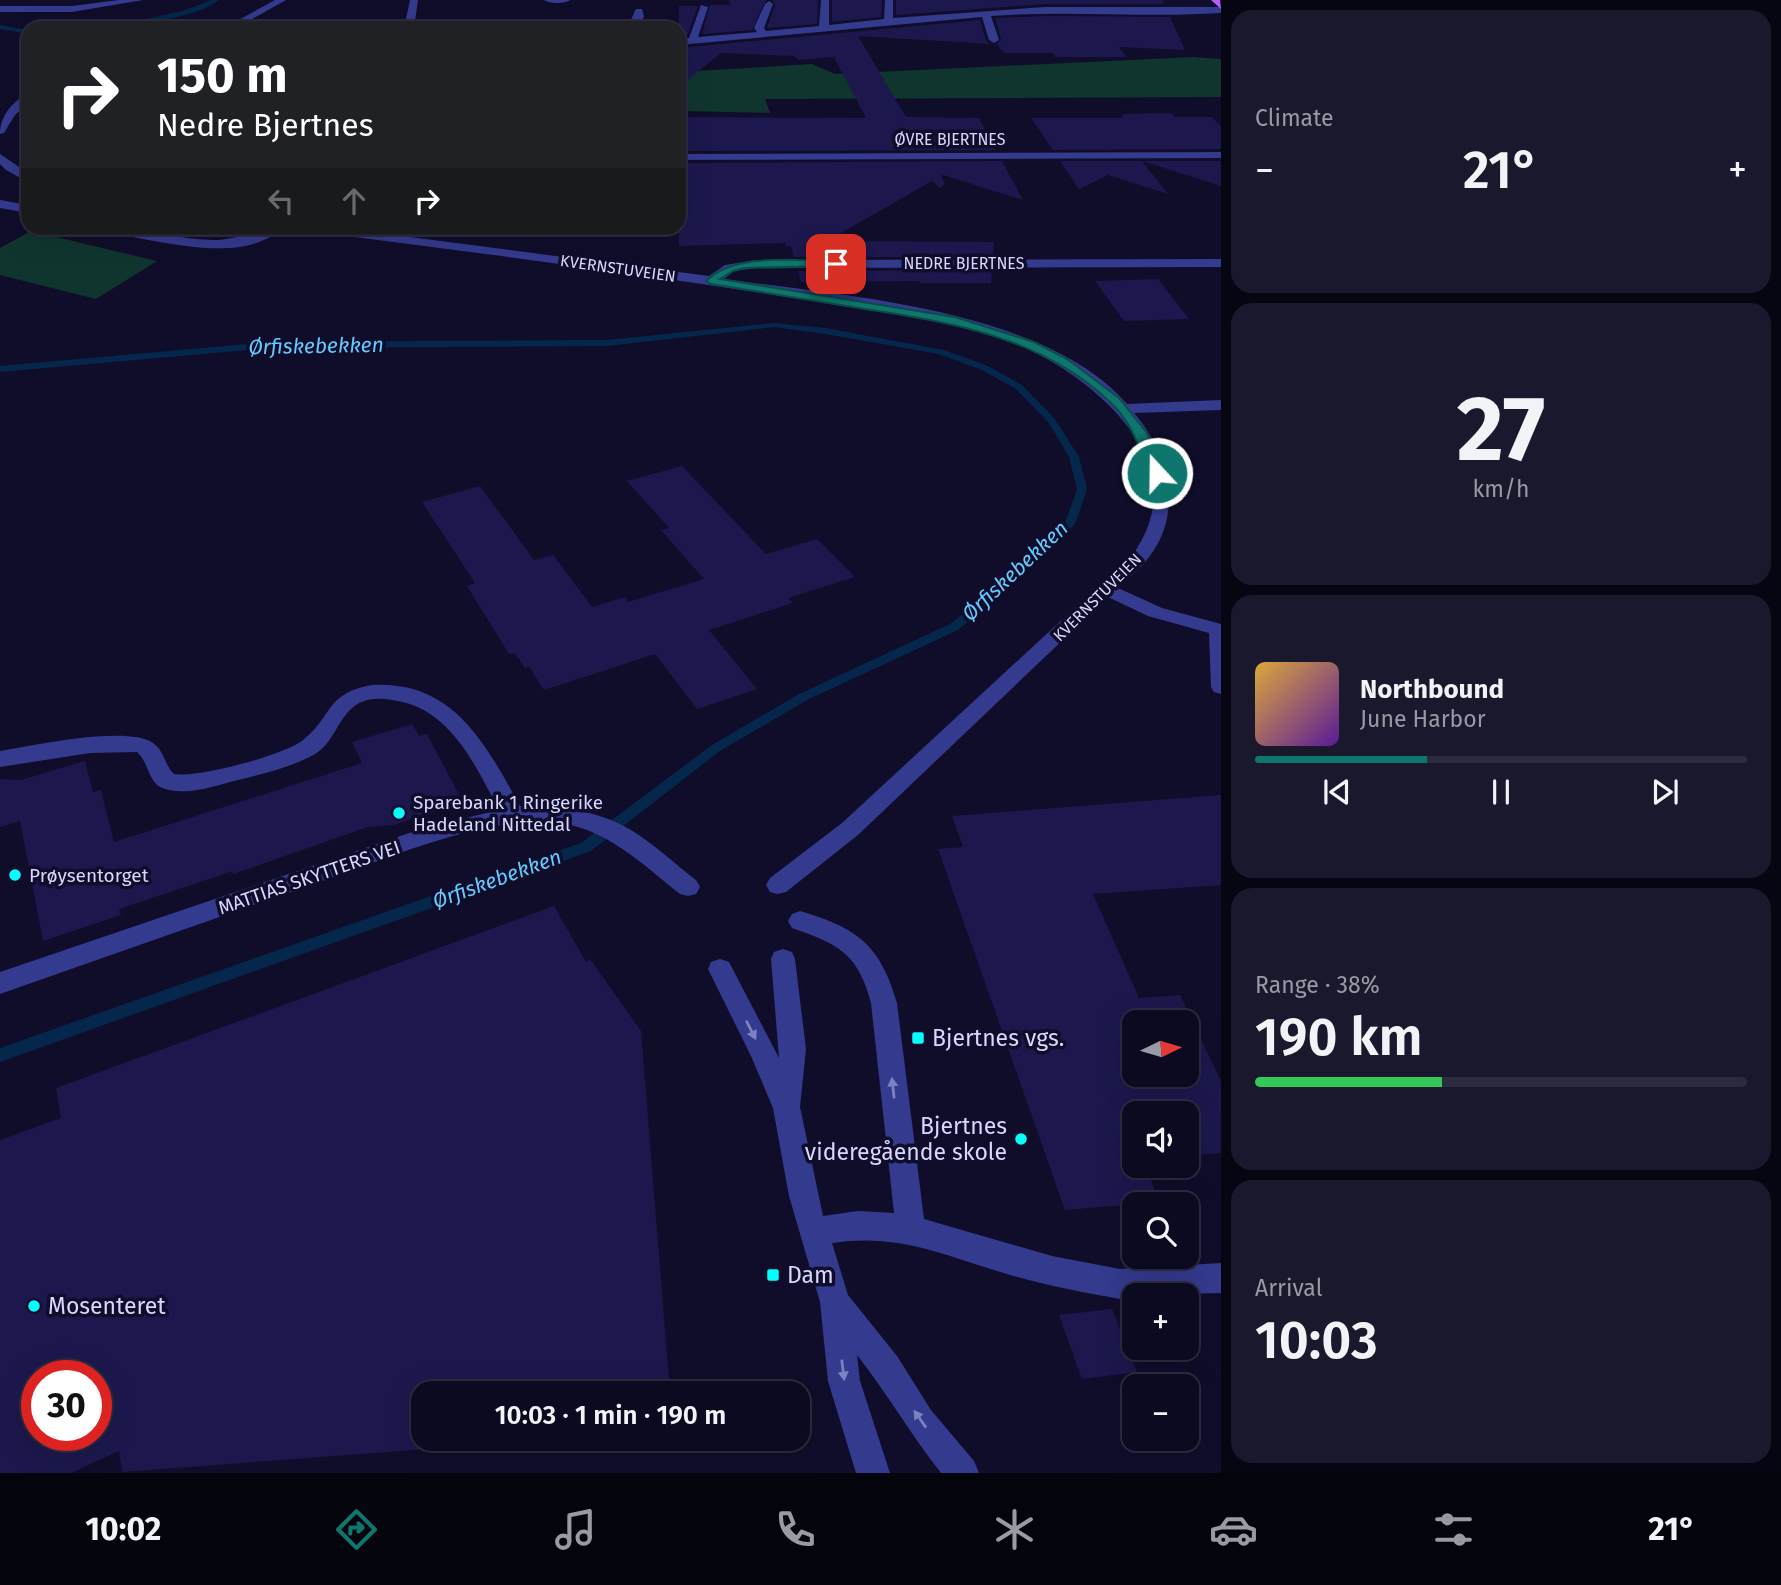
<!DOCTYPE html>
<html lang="en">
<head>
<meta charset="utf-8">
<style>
	:root { --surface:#0b0a20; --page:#19182d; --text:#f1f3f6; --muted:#9a9aa5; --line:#2b2b3e; --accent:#0f766e }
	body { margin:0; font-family:"Fira Sans",sans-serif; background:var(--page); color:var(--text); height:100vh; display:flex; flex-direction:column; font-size:26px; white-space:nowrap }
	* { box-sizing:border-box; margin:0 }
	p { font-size:23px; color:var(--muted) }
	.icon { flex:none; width:38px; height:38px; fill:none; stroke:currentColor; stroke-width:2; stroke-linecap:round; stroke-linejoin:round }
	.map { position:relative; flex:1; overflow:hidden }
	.details { display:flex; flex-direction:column; gap:10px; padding:10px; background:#060612; width:560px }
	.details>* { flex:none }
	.guide { position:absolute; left:21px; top:21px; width:665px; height:214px; border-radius:21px; box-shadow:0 7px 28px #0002,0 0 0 2px var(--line); background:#202124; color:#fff; overflow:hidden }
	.needle { width:46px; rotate:85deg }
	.fabs { position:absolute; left:1122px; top:1010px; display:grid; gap:14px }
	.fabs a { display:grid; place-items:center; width:77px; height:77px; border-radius:14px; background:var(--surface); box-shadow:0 7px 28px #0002,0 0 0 2px var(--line); font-size:35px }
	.speed { position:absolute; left:21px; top:1360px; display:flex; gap:14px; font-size:35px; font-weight:700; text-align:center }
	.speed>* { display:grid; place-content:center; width:91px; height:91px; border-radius:50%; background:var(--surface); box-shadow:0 7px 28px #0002,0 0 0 2px var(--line); line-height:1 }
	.speed .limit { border:10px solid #d22; background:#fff; color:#111 }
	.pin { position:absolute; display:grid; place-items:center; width:60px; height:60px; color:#fff; margin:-30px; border-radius:14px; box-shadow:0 4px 10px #0006 }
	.me { position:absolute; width:77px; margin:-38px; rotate:339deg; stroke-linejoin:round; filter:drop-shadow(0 0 5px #0008) }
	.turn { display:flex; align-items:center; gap:24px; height:147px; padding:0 21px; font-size:32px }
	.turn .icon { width:91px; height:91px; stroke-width:2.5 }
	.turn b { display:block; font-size:49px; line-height:60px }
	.lanes { display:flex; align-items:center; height:66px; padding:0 21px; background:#0003; justify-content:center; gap:35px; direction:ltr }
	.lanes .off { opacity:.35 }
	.big { font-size:52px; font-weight:600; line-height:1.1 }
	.details .widget { flex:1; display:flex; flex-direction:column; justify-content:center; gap:10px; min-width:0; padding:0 24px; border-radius:21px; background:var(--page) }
	.details .dial { align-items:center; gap:0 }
	.dial b { font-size:91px; line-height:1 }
	.song { display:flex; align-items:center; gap:21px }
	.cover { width:84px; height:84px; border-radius:10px; background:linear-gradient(135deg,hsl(40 70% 55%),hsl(270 70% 35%)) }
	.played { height:7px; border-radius:4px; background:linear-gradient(90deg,var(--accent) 35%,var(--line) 35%) }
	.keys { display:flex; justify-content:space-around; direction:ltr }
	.heat { display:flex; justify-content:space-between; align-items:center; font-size:38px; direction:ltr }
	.charge { height:10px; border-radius:5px; background:linear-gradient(90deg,#34c759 38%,var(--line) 0) }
	.trip { position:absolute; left:411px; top:1381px; width:399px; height:70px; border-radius:21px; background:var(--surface); box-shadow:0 7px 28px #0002,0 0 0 2px var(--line); font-weight:600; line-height:70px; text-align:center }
	.dock { display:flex; height:112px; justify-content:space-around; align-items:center; background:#04040d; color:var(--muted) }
	.dock .icon { width:49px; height:49px }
	.dock .selected { color:var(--accent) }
	.dock b { font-size:32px; color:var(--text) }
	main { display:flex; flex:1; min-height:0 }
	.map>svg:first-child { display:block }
</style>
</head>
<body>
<main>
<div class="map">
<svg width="1221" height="1473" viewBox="0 0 1221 1473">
	<rect width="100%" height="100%" fill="#0f0d2a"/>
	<g fill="#10352f">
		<polygon points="1193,57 1221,59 1221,97 765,99 770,113 679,111 679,72 812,64 835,74"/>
		<polygon points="31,231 157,261 96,299 0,275 0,248"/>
	</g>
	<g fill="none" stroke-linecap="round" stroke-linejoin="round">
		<g fill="#05274c" fill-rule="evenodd">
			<path d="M 212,0 L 219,0 C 196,18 146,22 117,28 L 106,28 L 182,11 Z"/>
			<polygon points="0,25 28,30 28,34 0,29"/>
			<polygon points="774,323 825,328 944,350 988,366 1022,385 1055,419 1079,457 1087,489 1075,524 1026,573 958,630 807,700 720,751 591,851 0,1062 0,1048 581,843 712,745 799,694 950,624 1018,569 1065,523 1077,489 1069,457 1048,422 1016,389 982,370 939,354 825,334 774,327 607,346 269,348 0,372 0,366 269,342 607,340"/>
		</g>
	</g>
	<g fill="#1c184d" fill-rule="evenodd">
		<polygon points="729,0 766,0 752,30 702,34 710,5 731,5"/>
		<polygon points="772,0 818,0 817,24 767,28 775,5"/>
		<polygon points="832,0 882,0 881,17 832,22"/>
		<polygon points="896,0 1162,0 1164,4 1045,4 896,15"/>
		<polygon points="679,6 698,6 687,36 679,36"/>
		<polygon points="1049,16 1170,17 1185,50 1119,47 1127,57 1056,57 1053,53 1004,53 997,45 1001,39 995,18"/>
		<polygon points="980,20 986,41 991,44 858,36 906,117 979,118 996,150 679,151 679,117 866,118 834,57 799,60 794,56 721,53 679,87 679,48"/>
		<polygon points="1171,113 1174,117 1212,117 1221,126 1221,149 1053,150 1031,118 1120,118 1124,116 1122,114"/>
		<polygon points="1002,161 1023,200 943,175 941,176 945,184 940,188 932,181 827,241 994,242 993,257 794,257 791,246 786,246 786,243 679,246 679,163"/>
		<polygon points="1060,161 1221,161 1221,186 1142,161 1168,194 1108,175 1079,189"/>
		<polygon points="992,270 991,283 920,283 919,281 801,282 798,271"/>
		<polygon points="1158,279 1189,319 1124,321 1095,281"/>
		<polygon points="682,466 766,554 817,539 855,577 788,598 793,603 709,630 757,689 697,709 655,654 544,690 529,667 525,668 515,653 509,654 467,586 475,583 422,502 480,486 534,560 553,555 592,607 625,597 628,602 704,579 661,530 669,528 627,481"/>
		<polygon points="412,724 419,736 427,734 463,802 394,825 368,827 233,874 233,871 119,909 121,915 43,941 20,821 0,827 0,779 21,780 85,761 93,792 101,790 114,842 362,763 352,742"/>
		<path d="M 1221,795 L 1221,885 L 1093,894 L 1139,998 L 1180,995 L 1221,1081 L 1221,1153 L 1186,1156 L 1186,1113 L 1134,1113 L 1134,1166 L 1145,1166 L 1160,1202 L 1065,1210 L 938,849 L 963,847 L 952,816 ZM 1134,1022 L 1186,1022 L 1186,1074 L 1134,1074 Z"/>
		<path d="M 554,906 L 586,962 L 590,959 L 641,1031 L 670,1393 L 424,1393 L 424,1438 L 573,1438 L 122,1472 L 119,1451 L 71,1473 L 0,1473 L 0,1140 L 61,1118 L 56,1088 ZM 37,1376 L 96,1376 L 96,1435 L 37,1435 Z"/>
		<polygon points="1112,1309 1137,1372 1082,1379 1059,1315"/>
	</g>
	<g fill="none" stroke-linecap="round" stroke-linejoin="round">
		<g fill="#343a8e" fill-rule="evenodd">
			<polygon points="119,0 143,0 72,12 0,12 0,6 72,6"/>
			<polygon points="275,0 286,0 236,28 224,28"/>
			<polygon points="410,0 418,0 414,28 404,28"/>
			<path d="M 544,0 L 570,0 C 565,4 549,4 544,0 Z"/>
			<path d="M 821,0 L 829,0 L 829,25 L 884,19 L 885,0 L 893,0 L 893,18 L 1045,7 L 1221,7 L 1221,13 C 1145,18 1068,10 991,16 L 999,40 L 994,43 L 989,40 L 982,17 L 679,45 L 679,39 L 689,38 L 701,5 L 708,7 L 698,37 L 757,32 L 754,28 L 765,4 L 769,1 L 773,4 L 764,28 L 766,31 L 819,26 Z"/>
			<polygon points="636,9 642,9 644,17 637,28 627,28"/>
			<path d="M 28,94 L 28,103 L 15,115 L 4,133 L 0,134 C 0,117 12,101 28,94 Z"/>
			<polygon points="1221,152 1221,158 679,160 679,154"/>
			<polygon points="0,154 28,173 28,182 6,170 0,164"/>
			<polygon points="0,200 28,205 28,213 0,208"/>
			<path d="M 99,228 C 137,224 175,240 213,240 C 239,240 261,226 282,228 C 242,267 154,239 105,232 Z"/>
			<path d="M 310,228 L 341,228 L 709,276 L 725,265 L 757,260 L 1221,259 L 1221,267 L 757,268 L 734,271 L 724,279 C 842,296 1044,308 1127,404 L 1221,400 L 1221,410 L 1134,413 C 1171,456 1184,516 1146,561 C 1138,571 1127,579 1118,588 L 1162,608 L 1221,624 L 1221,694 L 1214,692 L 1211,687 L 1209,633 L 1148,616 L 1108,597 L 858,835 L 786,892 L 778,894 L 770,892 L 766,885 L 770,878 L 842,823 L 1133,554 C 1200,461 1089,373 1010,341 C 938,313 858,307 782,296 C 627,272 472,252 316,232 Z"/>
			<path d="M 372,685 C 454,680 486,745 520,806 C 557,806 598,810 631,830 C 654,844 675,864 696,880 L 700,887 L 696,894 L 688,896 L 680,894 C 641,863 604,826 552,822 C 478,818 386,859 317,883 C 211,920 106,957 0,994 L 0,972 L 424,828 L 499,810 C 475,765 450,707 392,700 C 380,698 367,698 356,705 C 338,717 334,743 315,754 C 289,769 253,776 223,784 C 205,789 179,796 160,787 C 148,780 148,761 137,752 L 90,753 L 0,767 L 0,751 C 33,746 126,725 153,743 C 164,750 165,766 174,774 C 198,778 285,755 303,740 C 333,717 325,693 372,685 Z"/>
			<path d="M 800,911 C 857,928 880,944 897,1003 L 924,1219 L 1052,1256 L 1120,1269 L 1221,1263 L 1221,1293 L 1134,1295 L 1134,1298 L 1120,1299 C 1081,1292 1042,1285 1004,1273 C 943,1255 898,1233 832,1243 L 848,1295 L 897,1356 L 931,1410 L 974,1461 L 979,1473 L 941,1473 C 911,1435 887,1393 857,1355 L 860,1381 L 890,1473 L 856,1473 L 828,1381 L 820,1302 L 789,1196 L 773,1108 L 751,1056 L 708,969 L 711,962 L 720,959 L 729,962 L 779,1058 L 771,959 L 774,952 L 783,949 L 792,952 L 795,959 L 806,1049 L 800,1107 L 823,1216 L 858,1211 L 894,1213 L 871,1003 C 858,953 838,944 792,928 L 788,921 L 792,914 Z"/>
		</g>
		<polygon fill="#b15eff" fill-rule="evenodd" points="1211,0 1220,0 1221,9"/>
	</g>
	<defs><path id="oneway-solid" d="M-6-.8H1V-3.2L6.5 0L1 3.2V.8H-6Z" transform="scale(1.75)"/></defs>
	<g fill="#7d81c1">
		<use href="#oneway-solid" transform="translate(751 1030) rotate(63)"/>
		<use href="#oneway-solid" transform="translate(893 1088) rotate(-96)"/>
		<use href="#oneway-solid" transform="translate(843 1370) rotate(83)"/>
		<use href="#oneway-solid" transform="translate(920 1419) rotate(-125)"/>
	</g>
	<path fill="#0f766e" stroke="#0a4d48" stroke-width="2" d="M 836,261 L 841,264 L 840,266 L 744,268 L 733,271 L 720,279 L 955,317 L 1034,342 L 1067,359 L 1119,398 L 1147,433 L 1164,473 L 1162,476 L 1153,476 C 1138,449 1134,424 1110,402 C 1041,336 949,322 859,308 C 810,300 760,292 711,284 L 706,281 C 736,252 796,261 836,261 Z"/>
	<g fill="#03fffc" stroke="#0f0d2a" stroke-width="2.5">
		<circle cx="399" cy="813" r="7"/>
		<circle cx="15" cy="875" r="7"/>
		<rect x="911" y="1031" width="14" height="14" rx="3.5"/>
		<circle cx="1021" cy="1139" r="7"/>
		<rect x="766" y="1268" width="14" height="14" rx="3.5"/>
		<circle cx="34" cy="1306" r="7"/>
	</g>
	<g text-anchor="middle" stroke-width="7" stroke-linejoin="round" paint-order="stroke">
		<g font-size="16" fill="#d7d7ff" stroke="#0f0d2a">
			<text x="950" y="145">ØVRE BJERTNES</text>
			<text x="964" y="269">NEDRE BJERTNES</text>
			<text transform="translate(618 268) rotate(8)" y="6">KVERNSTUVEIEN</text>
			<text transform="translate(1097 597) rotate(-45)" y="6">KVERNSTUVEIEN</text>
		</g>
		<g font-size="19" fill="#d7d7ff" stroke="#0f0d2a" text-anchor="start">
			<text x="413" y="809">Sparebank 1 Ringerike<tspan x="413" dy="22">Hadeland Nittedal</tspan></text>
			<text x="29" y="882">Prøysentorget</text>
		</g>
		<g font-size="19" fill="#d7d7ff" stroke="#0f0d2a">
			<text transform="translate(309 877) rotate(-19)" y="7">MATTIAS SKYTTERS VEI</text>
		</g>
		<g font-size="21" font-style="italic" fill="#65c9ff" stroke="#0f0d2a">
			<text transform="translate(316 346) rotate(-1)" y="7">Ørfiskebekken</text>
			<text transform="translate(1015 571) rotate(-43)" y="7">Ørfiskebekken</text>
			<text transform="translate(497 879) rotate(-20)" y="7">Ørfiskebekken</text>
		</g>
		<g font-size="23" fill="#d7d7ff" stroke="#0f0d2a" text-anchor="start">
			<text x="932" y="1046">Bjertnes vgs.</text>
			<text x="1007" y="1134" text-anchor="end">Bjertnes<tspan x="1007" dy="26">videregående skole</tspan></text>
			<text x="787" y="1283">Dam</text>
			<text x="48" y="1314">Mosenteret</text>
		</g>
	</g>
</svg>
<div class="fabs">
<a><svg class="needle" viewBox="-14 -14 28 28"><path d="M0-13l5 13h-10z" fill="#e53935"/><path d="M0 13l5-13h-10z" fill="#9a9aa5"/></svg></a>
<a><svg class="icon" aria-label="sound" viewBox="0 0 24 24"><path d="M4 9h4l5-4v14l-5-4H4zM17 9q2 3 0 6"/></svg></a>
<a><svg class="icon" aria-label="search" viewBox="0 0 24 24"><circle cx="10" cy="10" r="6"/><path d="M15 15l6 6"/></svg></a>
<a>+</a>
<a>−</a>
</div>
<div class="speed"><div class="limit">30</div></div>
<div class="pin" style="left:836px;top:264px;background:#d93025"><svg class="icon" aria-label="arrive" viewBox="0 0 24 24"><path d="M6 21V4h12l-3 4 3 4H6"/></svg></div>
<svg class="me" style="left:1157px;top:473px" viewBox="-20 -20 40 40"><circle r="17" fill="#0f766e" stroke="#fff" stroke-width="3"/><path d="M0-11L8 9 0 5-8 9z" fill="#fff"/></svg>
<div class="trip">10:03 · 1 min · 190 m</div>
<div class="guide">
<div class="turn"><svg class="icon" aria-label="right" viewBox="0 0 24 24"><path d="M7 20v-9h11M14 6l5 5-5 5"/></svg><div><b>150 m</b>Nedre Bjertnes</div></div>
<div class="lanes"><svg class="icon off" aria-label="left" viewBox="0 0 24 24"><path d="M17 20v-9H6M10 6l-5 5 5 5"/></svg><svg class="icon off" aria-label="ahead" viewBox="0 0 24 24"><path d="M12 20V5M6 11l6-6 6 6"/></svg><svg class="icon" aria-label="right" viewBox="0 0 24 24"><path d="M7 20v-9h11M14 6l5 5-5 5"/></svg></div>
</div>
</div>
<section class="details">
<div class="widget"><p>Climate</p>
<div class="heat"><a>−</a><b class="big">21°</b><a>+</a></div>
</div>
<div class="widget dial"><b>27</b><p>km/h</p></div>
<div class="widget">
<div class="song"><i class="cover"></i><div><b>Northbound</b><p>June Harbor</p></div></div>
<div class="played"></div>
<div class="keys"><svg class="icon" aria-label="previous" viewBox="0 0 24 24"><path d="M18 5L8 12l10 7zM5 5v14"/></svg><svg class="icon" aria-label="pause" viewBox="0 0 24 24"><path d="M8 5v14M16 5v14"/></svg><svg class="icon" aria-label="next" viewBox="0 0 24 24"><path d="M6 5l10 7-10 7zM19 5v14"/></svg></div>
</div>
<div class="widget"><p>Range · 38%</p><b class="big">190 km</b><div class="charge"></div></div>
<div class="widget"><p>Arrival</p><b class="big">10:03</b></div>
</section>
</main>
<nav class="dock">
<b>10:02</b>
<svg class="icon selected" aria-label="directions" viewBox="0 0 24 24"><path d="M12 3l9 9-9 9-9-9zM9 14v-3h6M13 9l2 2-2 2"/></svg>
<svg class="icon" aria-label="music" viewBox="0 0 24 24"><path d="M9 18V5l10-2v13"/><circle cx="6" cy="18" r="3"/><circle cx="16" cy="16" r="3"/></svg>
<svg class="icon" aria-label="phone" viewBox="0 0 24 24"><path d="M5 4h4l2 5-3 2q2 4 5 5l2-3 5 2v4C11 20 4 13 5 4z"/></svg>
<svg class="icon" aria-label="climate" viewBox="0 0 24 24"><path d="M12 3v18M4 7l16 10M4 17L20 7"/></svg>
<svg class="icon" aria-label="car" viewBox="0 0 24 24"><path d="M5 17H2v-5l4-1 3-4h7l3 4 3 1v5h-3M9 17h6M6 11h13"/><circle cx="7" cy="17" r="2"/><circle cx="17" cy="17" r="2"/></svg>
<svg class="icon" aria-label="filters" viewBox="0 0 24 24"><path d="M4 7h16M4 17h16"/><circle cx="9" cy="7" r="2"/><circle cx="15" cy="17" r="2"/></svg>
<b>21°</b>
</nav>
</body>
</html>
